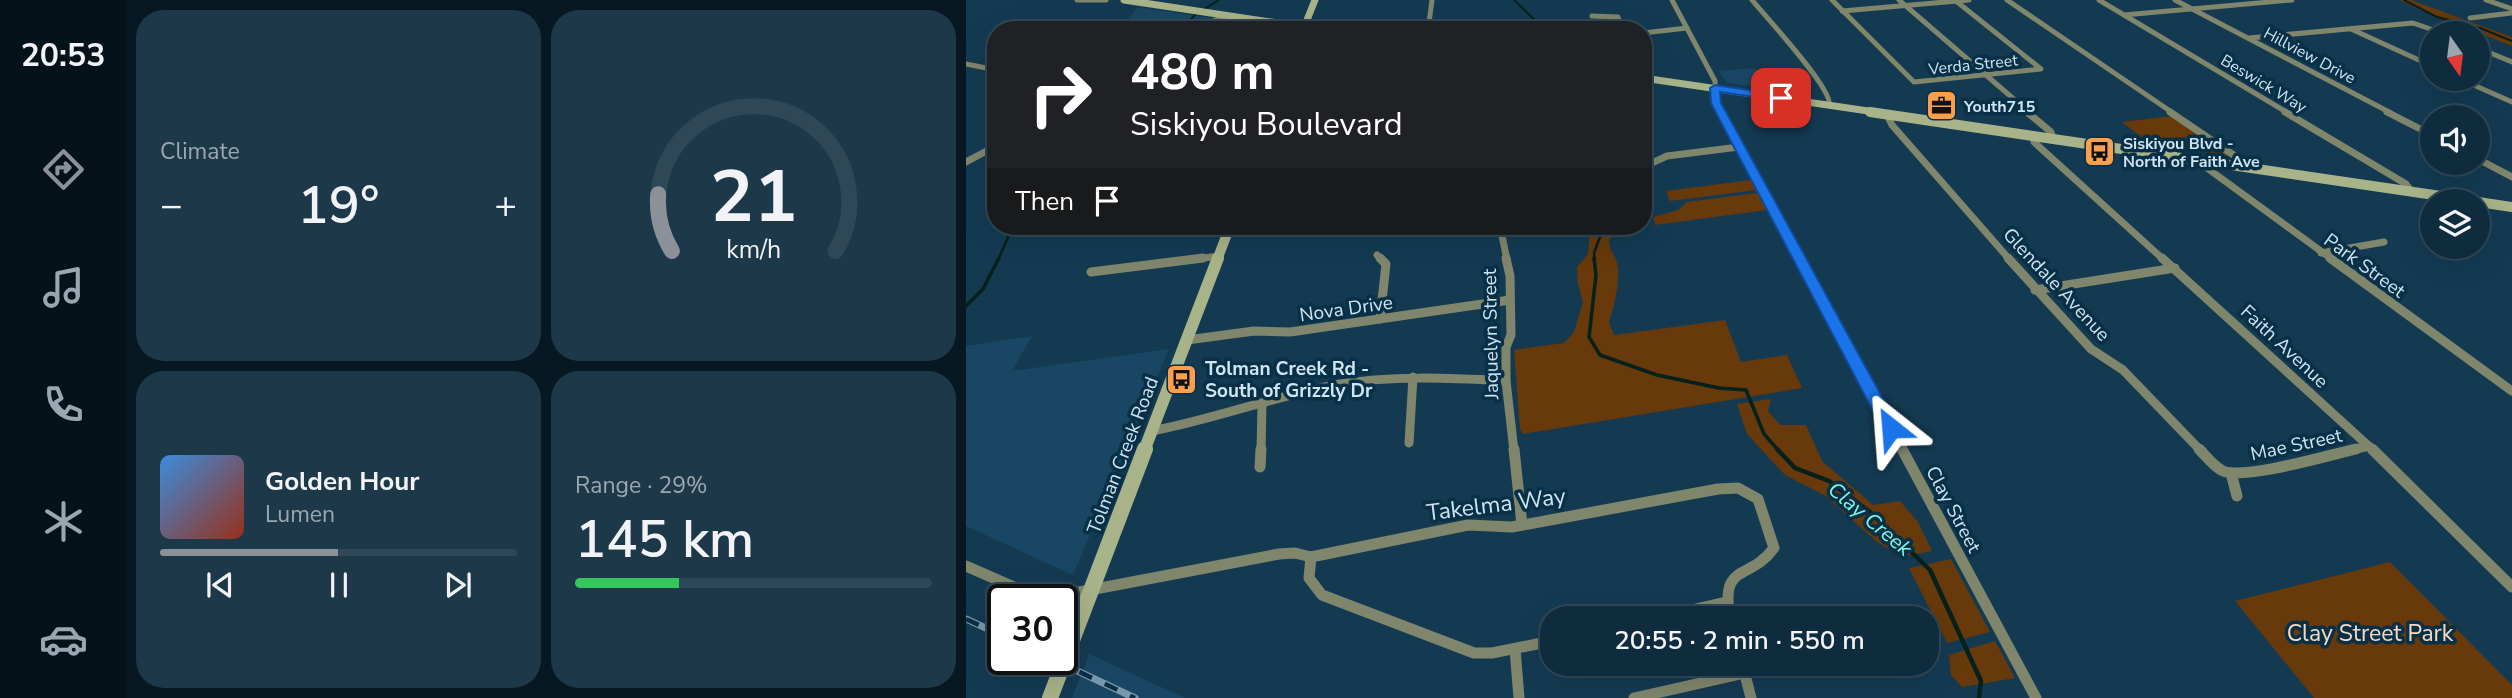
<!DOCTYPE html>
<html lang="en">
<head>
<meta charset="utf-8">
<style>
	:root { --surface:#0f2c3e; --page:#1d3849; --text:#f1f3f6; --muted:#9ba7b0; --line:#2f4858; --accent:#8c9099 }
	body { margin:0; font-family:"Nunito Sans",sans-serif; background:var(--page); color:var(--text); height:100vh; display:flex; flex-direction:column; font-size:26px; white-space:nowrap }
	* { box-sizing:border-box; margin:0 }
	p { font-size:23px; color:var(--muted) }
	.icon { flex:none; width:38px; height:38px; fill:none; stroke:currentColor; stroke-width:2; stroke-linecap:round; stroke-linejoin:round }
	.map { position:relative; flex:1; overflow:hidden }
	.details { display:flex; flex-direction:column; gap:10px; padding:10px; background:#081822; width:840px }
	.details>* { flex:none }
	.guide { position:absolute; left:21px; top:21px; width:665px; height:214px; border-radius:28px; box-shadow:0 7px 28px #0002,0 0 0 2px var(--line); background:#202124; color:#fff; overflow:hidden }
	.needle { width:46px; rotate:166deg }
	.tools { position:absolute; left:1454px; top:21px; display:grid; gap:14px }
	.tools a { display:grid; place-items:center; width:70px; height:70px; border-radius:50%; background:var(--surface); box-shadow:0 7px 28px #0002,0 0 0 2px var(--line); font-size:35px }
	.speed { position:absolute; left:21px; top:584px; display:flex; gap:14px; font-size:35px; font-weight:700; text-align:center }
	.speed>* { display:grid; place-content:center; width:91px; height:91px; border-radius:50%; background:var(--surface); box-shadow:0 7px 28px #0002,0 0 0 2px var(--line); line-height:1 }
	.speed .limit { border:4px solid #111; border-radius:10px; background:#fff; color:#111 }
	.pin { position:absolute; display:grid; place-items:center; width:60px; height:60px; color:#fff; margin:-30px; border-radius:14px; box-shadow:0 4px 10px #0006 }
	.me { position:absolute; width:77px; margin:-38px; rotate:332deg; stroke-linejoin:round; filter:drop-shadow(0 0 5px #0008) }
	.turn { display:flex; align-items:center; gap:24px; height:147px; padding:0 28px; font-size:32px }
	.turn .icon { width:91px; height:91px; stroke-width:2.5 }
	.turn b { display:block; font-size:49px; line-height:60px }
	.then { display:flex; align-items:center; height:66px; padding:0 28px; background:#0003; gap:14px; font-size:26px }
	.big { font-size:52px; font-weight:600; line-height:1.1 }
	.details .card { flex:1; display:flex; flex-direction:column; justify-content:center; gap:10px; min-width:0; padding:0 24px; border-radius:28px; background:var(--page) }
	.details .dial { align-items:center; gap:0 }
	.dial svg { height:182px; overflow:visible; fill:none; stroke:var(--line); stroke-width:7; stroke-linecap:round; text-anchor:middle }
	.dial text { fill:var(--text); stroke:none }
	.song { display:flex; align-items:center; gap:21px }
	.cover { width:84px; height:84px; border-radius:10px; background:linear-gradient(135deg,hsl(210 70% 55%),hsl(10 70% 35%)) }
	.played { height:7px; border-radius:4px; background:linear-gradient(90deg,var(--accent) 50%,var(--line) 50%) }
	.keys { display:flex; justify-content:space-around; direction:ltr }
	.heat { display:flex; justify-content:space-between; align-items:center; font-size:38px; direction:ltr }
	.charge { height:10px; border-radius:5px; background:linear-gradient(90deg,#34c759 29%,var(--line) 0) }
	.details .tiles { flex:1; display:grid; gap:10px; grid-template-columns:repeat(2,1fr) }
	.trip { position:absolute; left:574px; top:606px; width:399px; height:70px; border-radius:28px; background:var(--surface); box-shadow:0 7px 28px #0002,0 0 0 2px var(--line); font-weight:600; line-height:70px; text-align:center }
	main { display:flex; flex:1; min-height:0 }
	.tab-bar { display:flex; flex-direction:column; width:126px; justify-content:space-around; align-items:center; background:#061219; color:var(--muted) }
	.tab-bar .icon { width:49px; height:49px }
	.tab-bar .selected { color:var(--accent) }
	.tab-bar b { font-size:32px; color:var(--text) }
	.map>svg:first-child { display:block }
</style>
</head>
<body>
<main>
<nav class="tab-bar">
<b>20:53</b>
<svg class="icon selected" aria-label="directions" viewBox="0 0 24 24"><path d="M12 3l9 9-9 9-9-9zM9 14v-3h6M13 9l2 2-2 2"/></svg>
<svg class="icon" aria-label="music" viewBox="0 0 24 24"><path d="M9 18V5l10-2v13"/><circle cx="6" cy="18" r="3"/><circle cx="16" cy="16" r="3"/></svg>
<svg class="icon" aria-label="phone" viewBox="0 0 24 24"><path d="M5 4h4l2 5-3 2q2 4 5 5l2-3 5 2v4C11 20 4 13 5 4z"/></svg>
<svg class="icon" aria-label="climate" viewBox="0 0 24 24"><path d="M12 3v18M4 7l16 10M4 17L20 7"/></svg>
<svg class="icon" aria-label="car" viewBox="0 0 24 24"><path d="M5 17H2v-5l4-1 3-4h7l3 4 3 1v5h-3M9 17h6M6 11h13"/><circle cx="7" cy="17" r="2"/><circle cx="17" cy="17" r="2"/></svg>
</nav>
<section class="details">
<div class="tiles">
<div class="card"><p>Climate</p>
<div class="heat"><a>−</a><b class="big">19°</b><a>+</a></div>
</div>
<div class="card dial"><svg viewBox="0 0 100 80">
<path d="M14 69A42 42 0 1 1 86 69"/>
<path d="M14 69A42 42 0 0 1 8 44" stroke="#8c9099"/>
<text x="50" y="56" font-size="32" font-weight="700">21</text>
<text x="50" y="72" font-size="11">km/h</text>
</svg></div>
<div class="card">
<div class="song"><i class="cover"></i><div><b>Golden Hour</b><p>Lumen</p></div></div>
<div class="played"></div>
<div class="keys"><svg class="icon" aria-label="previous" viewBox="0 0 24 24"><path d="M18 5L8 12l10 7zM5 5v14"/></svg><svg class="icon" aria-label="pause" viewBox="0 0 24 24"><path d="M8 5v14M16 5v14"/></svg><svg class="icon" aria-label="next" viewBox="0 0 24 24"><path d="M6 5l10 7-10 7zM19 5v14"/></svg></div>
</div>
<div class="card"><p>Range · 29%</p><b class="big">145 km</b><div class="charge"></div></div>
</div>
</section>
<div class="map">
<svg width="1546" height="698" viewBox="0 0 1546 698">
	<rect width="100%" height="100%" fill="#143a52"/>
	<g fill="#194763">
		<polygon points="172,7 323,30 152,30"/>
		<polygon points="789,68 804,89 761,83 753,71"/>
		<polygon points="66,336 46,371 203,349 107,575 0,526 0,346"/>
		<polygon points="123,654 219,698 106,698"/>
	</g>
	<g fill="#67390b">
		<path d="M 1433,0 L 1445,0 L 1546,37 L 1546,46 C 1508,31 1470,18 1433,0 Z"/>
		<polygon points="1206,116 1260,153 1262,156 1185,144 1156,122"/>
		<polygon points="785,180 790,190 704,201 700,191"/>
		<polygon points="791,193 801,210 689,225 687,217 712,210 721,202"/>
		<path d="M 624,226 L 659,226 L 643,240 C 643,250 647,252 650,260 C 656,275 648,308 643,322 L 648,335 L 759,320 L 775,362 L 821,355 L 836,388 L 557,434 L 554,429 L 548,350 L 598,343 L 608,332 L 617,302 L 612,284 L 611,267 L 622,254 Z"/>
		<polygon points="805,399 802,411 814,425 840,425 856,461 907,505 934,501 952,522 966,551 936,557 911,542 860,496 819,475 781,434 771,404"/>
		<polygon points="985,559 1024,632 981,643 943,568"/>
		<polygon points="1424,562 1546,685 1546,698 1348,698 1269,601"/>
		<polygon points="1029,641 1049,678 996,687 985,675 983,655"/>
	</g>
	<g fill="none" stroke-linecap="round" stroke-linejoin="round">
		<g stroke="#05211c" stroke-width="2">
			<polyline points="548,0 579,30"/>
			<polyline points="1438,0 1471,17 1514,28 1546,41"/>
			<polyline points="215,30 230,14 253,0"/>
		</g>
		<g stroke="#05211c" stroke-width="2.5">
			<polyline points="32,260 47,226"/>
			<polyline points="629,260 628,253 638,226"/>
		</g>
		<g stroke="#05211c" stroke-width="3.5">
			<polyline points="628,258 630,275 623,337 634,355 691,375 753,388 780,390 798,434 813,451"/>
			<polyline points="0,306 17,289 33,258"/>
		</g>
		<polyline stroke="#05211c" stroke-width="4.5" points="811,449 829,468 863,481 905,513 964,570 1015,681 1013,698"/>
		<g stroke="#7f866c" stroke-width="5">
			<polyline points="111,0 140,0"/>
			<polyline points="706,0 749,81 750,103 755,113"/>
			<path d="M 786,0 C 799,16 868,90 863,105"/>
			<polyline points="866,0 948,82 1075,69 990,1"/>
			<polyline points="933,0 1064,113"/>
			<polyline points="1041,0 1207,113"/>
			<polyline points="1133,0 1322,113"/>
			<polyline points="1209,0 1425,113"/>
			<polyline points="1520,0 1546,9"/>
			<polyline points="876,11 1003,0"/>
			<polyline points="261,15 245,22 243,26 269,28 291,20"/>
			<polyline points="1158,15 1326,0"/>
			<polyline points="626,16 652,17 656,30"/>
			<polyline points="1504,18 1546,13"/>
			<polyline points="1385,29 1466,66"/>
			<polyline points="462,30 466,0"/>
			<polyline points="677,33 721,28"/>
			<polyline points="1283,38 1447,23 1476,33"/>
			<polyline points="1512,48 1546,62"/>
			<polyline points="0,64 30,70"/>
			<polyline points="1494,79 1546,102"/>
		</g>
		<g stroke="#7f866c" stroke-width="7">
			<polyline points="754,112 834,260"/>
			<polyline points="1061,112 1085,132 1087,138"/>
			<polyline points="1204,112 1269,156 1277,167"/>
			<polyline points="1319,112 1440,184 1446,192"/>
			<polyline points="1421,112 1466,135"/>
			<polyline points="925,114 923,119 926,125 1044,260"/>
			<polyline points="1067,135 1068,142 1198,260"/>
			<polyline points="1512,159 1546,177"/>
			<polyline points="1239,161 1241,168 1367,260"/>
			<polyline points="0,162 30,146"/>
			<polyline points="677,167 701,156 773,147"/>
			<polyline points="103,226 130,226"/>
			<polyline points="534,226 541,260"/>
			<polyline points="1355,253 1418,242"/>
			<polyline points="411,255 416,260"/>
			<polyline points="223,260 253,256"/>
		</g>
		<g stroke="#7f866c" stroke-width="9">
			<polyline points="540,258 544,276 545,335 540,347 540,381 548,451"/>
			<polyline points="833,258 937,451"/>
			<polyline points="1042,258 1125,349 1157,370 1235,451"/>
			<polyline points="1196,258 1408,451"/>
			<polyline points="1364,258 1546,391"/>
			<polyline points="125,272 237,258"/>
			<polyline points="1069,290 1209,268"/>
			<polyline points="414,319 420,264 414,258"/>
			<polyline points="221,340 288,331 324,332 544,300"/>
			<path d="M 186,431 C 248,419 307,397 368,385 C 425,375 483,378 540,381"/>
			<polyline points="443,443 447,377"/>
			<polyline points="295,451 296,404"/>
			<polyline points="1382,451 1403,446"/>
		</g>
		<g stroke="#7f866c" stroke-width="11">
			<polyline points="548,449 556,525"/>
			<polyline points="936,449 1070,698"/>
			<path d="M 1233,449 C 1240,456 1248,467 1257,471 C 1279,480 1363,455 1390,449"/>
			<polyline points="1406,449 1546,587"/>
			<polyline points="294,467 295,449"/>
			<polyline points="1265,473 1271,496"/>
			<polyline points="345,557 343,578 356,595 508,653 526,653 586,641"/>
			<path d="M 0,566 L 66,595 L 87,597 L 313,554 L 329,553 L 345,557 L 502,525 L 546,527 L 752,489 L 772,488 L 792,499 L 808,548 C 783,582 754,561 764,618"/>
			<polyline points="691,618 760,602"/>
			<polyline points="549,649 553,698"/>
			<polyline points="776,663 785,698"/>
			<polyline points="668,698 779,673"/>
		</g>
		<g stroke="#a8b389" stroke-width="7">
			<polyline points="158,0 358,30"/>
			<polyline points="337,30 349,0"/>
			<polyline points="677,78 916,113"/>
		</g>
		<g stroke="#a8b389" stroke-width="10">
			<polyline points="904,112 1509,201"/>
			<polyline points="1512,202 1546,207"/>
			<polyline points="251,260 264,226"/>
		</g>
		<polyline stroke="#a8b389" stroke-width="12" points="178,451 252,258"/>
		<polyline stroke="#a8b389" stroke-width="16" points="84,698 179,449"/>
		<defs>
			<g id="rail">
				<polyline points="0,619 37,636"/>
				<polyline points="88,660 169,698"/>
			</g>
		</defs>
		<use href="#rail" stroke="#7b98aa" stroke-width="7"/>
		<use href="#rail" stroke="#083047" stroke-width="4.5" stroke-dasharray="14" stroke-linecap="butt"/>
	</g>
	<polygon fill="#1a73e8" stroke="#114b97" stroke-width="2" points="749,85 815,95 820,98 815,101 754,92 755,103 770,130 933,428 931,433 918,433 916,428 759,130 745,103 744,88"/>
	<defs>
		<symbol id="office-square" viewBox="-11 -11 22 22"><rect x="-9" y="-9" width="18" height="18" rx="4" fill="#fa9f4e" stroke="#083047"/><path d="M-6-3h4V-5.5h4V-3h4V5H-6ZM-1-4.5V-3h2v-1.5ZM-6 0V1H6V0Z" fill="#111"/></symbol>
		<symbol id="bus-square" viewBox="-11 -11 22 22"><rect x="-9" y="-9" width="18" height="18" rx="4" fill="#fa9f4e" stroke="#083047"/><path d="M-5-6H5V4H4V6H2V4H-2V6H-4V4H-5ZM-3.5-4V0h7V-4ZM-3.5 1.2v1.5H-2V1.2ZM2 1.2v1.5H3.5V1.2Z" fill="#111"/></symbol>
	</defs>
	<g fill-rule="evenodd">
		<use href="#office-square" x="958" y="88" width="35" height="35"/>
		<use href="#bus-square" x="1116" y="134" width="35" height="35"/>
		<use href="#bus-square" x="198" y="362" width="35" height="35"/>
	</g>
	<g text-anchor="middle" stroke-width="7" stroke-linejoin="round" paint-order="stroke">
		<g font-size="16" fill="#cfe4f2" stroke="#083047">
			<text transform="translate(1344 55) rotate(28)" y="6">Hillview Drive</text>
			<text transform="translate(1007 64) rotate(-6)" y="6">Verda Street</text>
			<text transform="translate(1298 83) rotate(31)" y="6">Beswick Way</text>
		</g>
		<g font-size="16" font-weight="bold" fill="#cfe4f2" stroke="#083047" text-anchor="start">
			<text x="998" y="112">Youth715</text>
			<text x="1157" y="149">Siskiyou Blvd -<tspan x="1157" dy="18">North of Faith Ave</tspan></text>
		</g>
		<g font-size="19" fill="#cfe4f2" stroke="#083047">
			<text transform="translate(1399 265) rotate(36)" y="7">Park Street</text>
			<text transform="translate(1091 284) rotate(47)" y="7">Glendale Avenue</text>
			<text transform="translate(380 308) rotate(-8)" y="7">Nova Drive</text>
			<text transform="translate(524 334) rotate(-91)" y="7">Jaquelyn Street</text>
			<text transform="translate(1319 346) rotate(43)" y="7">Faith Avenue</text>
			<text transform="translate(1330 444) rotate(-12)" y="7">Mae Street</text>
			<text transform="translate(156 455) rotate(-69)" y="7">Tolman Creek Road</text>
			<text transform="translate(988 509) rotate(62)" y="7">Clay Street</text>
		</g>
		<g font-size="19" font-weight="bold" fill="#cfe4f2" stroke="#083047" text-anchor="start">
			<text x="239" y="375">Tolman Creek Rd -<tspan x="239" dy="22">South of Grizzly Dr</tspan></text>
		</g>
		<g font-size="21" font-style="italic" fill="#7efae3" stroke="#083047">
			<text transform="translate(904 519) rotate(40)" y="7">Clay Creek</text>
		</g>
		<g font-size="23" fill="#cfe4f2" stroke="#083047">
			<text transform="translate(530 504) rotate(-7)" y="8">Takelma Way</text>
		</g>
		<g font-size="23" fill="#f8d9c1" stroke="#083047">
			<text x="1404" y="641">Clay Street Park</text>
		</g>
	</g>
</svg>
<div class="tools">
<a><svg class="needle" viewBox="-14 -14 28 28"><path d="M0-13l5 13h-10z" fill="#e53935"/><path d="M0 13l5-13h-10z" fill="#9ba7b0"/></svg></a>
<a><svg class="icon" aria-label="sound" viewBox="0 0 24 24"><path d="M4 9h4l5-4v14l-5-4H4zM17 9q2 3 0 6"/></svg></a>
<a><svg class="icon" aria-label="layers" viewBox="0 0 24 24"><path d="M12 4l9 5-9 5-9-5zM3 14l9 5 9-5"/></svg></a>
</div>
<div class="speed"><div class="limit">30</div></div>
<div class="pin" style="left:815px;top:98px;background:#d93025"><svg class="icon" aria-label="arrive" viewBox="0 0 24 24"><path d="M6 21V4h12l-3 4 3 4H6"/></svg></div>
<svg class="me" style="left:925px;top:428px" viewBox="-20 -20 40 40"><path d="M0-17L14 15 0 8-14 15z" fill="#1a73e8" stroke="#fff" stroke-width="4"/></svg>
<div class="trip">20:55 · 2 min · 550 m</div>
<div class="guide">
<div class="turn"><svg class="icon" aria-label="right" viewBox="0 0 24 24"><path d="M7 20v-9h11M14 6l5 5-5 5"/></svg><div><b>480 m</b>Siskiyou Boulevard</div></div>
<div class="then">Then<svg class="icon" aria-label="arrive" viewBox="0 0 24 24"><path d="M6 21V4h12l-3 4 3 4H6"/></svg></div>
</div>
</div>
</main>
</body>
</html>
